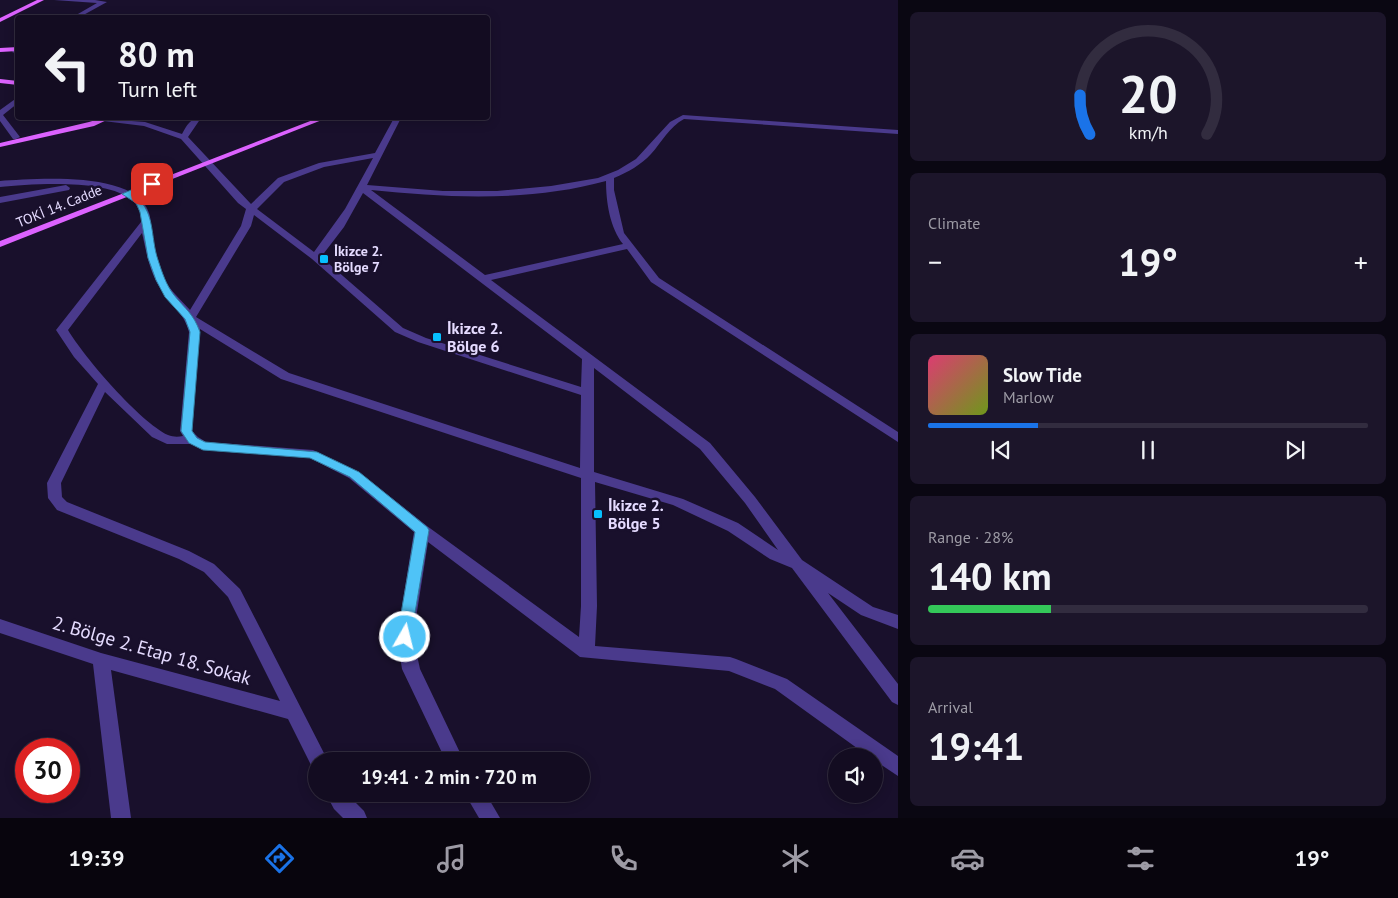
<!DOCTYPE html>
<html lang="en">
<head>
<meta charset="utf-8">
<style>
	:root { --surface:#130c21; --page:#1c152a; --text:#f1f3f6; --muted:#9d9ba5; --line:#322c3f; --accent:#1a73e8 }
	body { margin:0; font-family:"PT Sans",sans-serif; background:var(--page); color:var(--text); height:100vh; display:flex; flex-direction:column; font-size:19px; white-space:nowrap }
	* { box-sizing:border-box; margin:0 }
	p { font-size:16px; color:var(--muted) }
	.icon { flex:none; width:28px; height:28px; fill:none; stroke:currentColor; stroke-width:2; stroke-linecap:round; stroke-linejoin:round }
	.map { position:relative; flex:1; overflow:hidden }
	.panel { display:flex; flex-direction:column; gap:12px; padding:12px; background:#0a0712; width:500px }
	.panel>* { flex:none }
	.guide { position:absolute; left:15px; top:15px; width:475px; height:105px; border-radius:5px; box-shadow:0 2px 12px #0003,0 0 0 1px var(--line); background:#130c21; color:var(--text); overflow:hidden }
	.fabs { position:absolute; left:828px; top:748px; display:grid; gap:10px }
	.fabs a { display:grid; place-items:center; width:55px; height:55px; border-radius:50%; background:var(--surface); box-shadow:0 2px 12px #0003,0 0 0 1px var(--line); font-size:25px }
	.speed { position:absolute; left:15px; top:738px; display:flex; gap:10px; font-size:25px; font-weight:700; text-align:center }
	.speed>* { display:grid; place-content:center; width:65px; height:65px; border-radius:50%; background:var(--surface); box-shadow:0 2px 12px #0003,0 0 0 1px var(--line); line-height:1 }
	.speed .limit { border:8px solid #d22; background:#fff; color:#111 }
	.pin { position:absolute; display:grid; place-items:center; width:42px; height:42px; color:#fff; margin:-21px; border-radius:10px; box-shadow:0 2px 8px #0006 }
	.me { position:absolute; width:55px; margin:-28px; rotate:8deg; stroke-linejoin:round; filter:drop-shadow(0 0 4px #0008) }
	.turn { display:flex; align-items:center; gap:18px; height:105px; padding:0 20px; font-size:22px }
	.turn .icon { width:65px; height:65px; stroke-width:2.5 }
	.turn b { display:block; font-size:35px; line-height:42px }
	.big { font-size:38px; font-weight:600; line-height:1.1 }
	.panel .widget { flex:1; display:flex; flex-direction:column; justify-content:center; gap:8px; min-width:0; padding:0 18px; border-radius:8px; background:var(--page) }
	.panel .dial { align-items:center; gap:0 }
	.dial svg { height:130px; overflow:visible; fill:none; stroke:var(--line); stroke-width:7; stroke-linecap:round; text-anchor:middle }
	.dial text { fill:var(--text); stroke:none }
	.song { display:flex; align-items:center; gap:15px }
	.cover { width:60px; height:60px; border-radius:8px; background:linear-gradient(135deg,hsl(340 70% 55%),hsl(80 70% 35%)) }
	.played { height:5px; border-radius:2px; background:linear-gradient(90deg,var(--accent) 25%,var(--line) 25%) }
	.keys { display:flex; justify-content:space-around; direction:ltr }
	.heat { display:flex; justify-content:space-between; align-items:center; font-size:28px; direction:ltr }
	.charge { height:8px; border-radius:4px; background:linear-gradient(90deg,#34c759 28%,var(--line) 0) }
	.trip { position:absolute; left:308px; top:752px; width:282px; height:50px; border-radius:25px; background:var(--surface); box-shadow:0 2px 12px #0003,0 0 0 1px var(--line); font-weight:600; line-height:50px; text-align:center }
	.tabs { display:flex; height:80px; justify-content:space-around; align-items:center; background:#08050d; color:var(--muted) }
	.tabs .icon { width:35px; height:35px }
	.tabs .current { color:var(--accent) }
	.tabs b { font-size:22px; color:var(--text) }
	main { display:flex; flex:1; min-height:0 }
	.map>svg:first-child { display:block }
</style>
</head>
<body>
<main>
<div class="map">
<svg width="898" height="818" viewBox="0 0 898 818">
	<rect width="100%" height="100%" fill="#19102c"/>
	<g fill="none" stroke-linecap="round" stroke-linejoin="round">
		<g fill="#4a3a8c" fill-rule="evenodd">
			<polygon points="54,0 95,0 107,2 78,18 71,18 97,3"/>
			<polygon points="18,50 18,54 12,52 13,51"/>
			<polygon points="18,97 18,103 3,115 20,137 16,139 13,139 0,121 0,110"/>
			<path d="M 683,115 L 898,130 L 898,134 L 684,119 C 669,127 662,142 651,154 C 641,165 628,172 614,178 L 614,190 L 624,233 L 659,278 L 898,432 L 898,442 L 651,282 L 627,249 L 491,280 L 710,443 L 755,497 L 802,560 L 873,607 L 898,615 L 898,629 L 861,615 L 828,593 L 898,684 L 898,705 L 892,702 L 792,568 L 770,559 L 728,531 L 673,505 L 595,482 L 597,606 L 595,646 L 730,657 L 736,659 L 787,679 L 898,756 L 898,776 L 874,760 L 874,756 L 868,756 L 775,689 L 729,671 L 580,657 L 428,542 L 413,637 L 420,669 L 464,761 L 446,761 L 402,669 L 397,637 L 414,532 L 349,478 L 310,458 L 203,450 L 191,444 L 167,444 L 152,437 L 105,392 L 61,483 L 62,497 L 67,502 L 189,551 L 214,564 L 240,589 L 328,761 L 316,761 L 316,769 L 312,767 L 288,719 L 111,670 L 131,818 L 111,818 L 93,664 L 0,633 L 0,619 L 101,653 L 280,701 L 228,597 L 204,572 L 179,559 L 57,510 L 48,498 L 47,483 L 98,384 L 74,357 L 56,330 L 141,222 C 141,214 139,207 133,201 C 108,178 32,184 0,187 L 0,181 C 35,179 136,170 149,213 C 151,218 150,224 151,228 C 154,247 158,270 169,287 C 175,295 183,302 190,310 L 241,226 L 246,209 L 238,203 L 181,139 L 144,126 L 95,120 L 92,118 L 145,122 L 182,134 C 187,125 190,118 201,118 L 188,137 L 251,204 L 278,178 L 319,163 L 375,153 L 394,118 L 401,118 L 367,185 L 443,191 L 497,191 L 551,186 L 598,178 L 618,170 L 636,159 L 670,122 ZM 373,158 L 345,209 L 314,252 L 257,209 L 284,182 L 324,167 ZM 606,181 C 606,202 610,228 623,244 L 485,275 L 371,190 C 449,198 529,202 606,181 ZM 363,193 L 582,359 L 581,387 L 426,338 L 403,328 L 321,257 L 344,227 ZM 254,215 L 312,259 L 395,332 L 418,342 L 581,395 L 580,468 L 289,373 L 196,317 L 251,226 ZM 142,233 C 146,250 149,270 159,286 C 169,303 184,312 189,332 L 180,431 L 183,436 C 178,437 173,437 168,435 C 140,422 84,357 68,330 ZM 200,329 L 281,379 L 581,478 L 581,606 L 579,637 L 427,526 L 359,472 L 313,450 L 206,442 L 198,437 L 192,431 ZM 594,368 L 700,449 L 745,503 L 778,550 L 738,523 L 683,499 L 594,472 Z"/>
			<polygon points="66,185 70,188 69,190 0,203 0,197"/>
			<polygon points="326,794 347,794 364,811 367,818 343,818 334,809"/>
			<polygon points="465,794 486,794 500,818 479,818"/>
		</g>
		<g fill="#dc62ff" fill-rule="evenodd">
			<polygon points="37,0 44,0 0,22 0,18"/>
			<polygon points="18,47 18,51 0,52 0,48"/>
			<polygon points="0,79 18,81 18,85 0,83"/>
			<polygon points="102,118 111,118 94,126 0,147 0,143 89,122"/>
			<polygon points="318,118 327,118 0,247 0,241"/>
		</g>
	</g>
	<path fill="#4fc3f7" stroke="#337fa1" d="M 149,182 L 156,184 L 132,195 C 156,208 150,237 158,260 C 162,272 166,285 174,295 C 186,310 193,313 200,332 L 192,431 L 197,438 L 205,442 L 317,452 L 359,472 L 427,527 L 429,530 L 410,642 L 405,643 L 399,642 L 397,637 L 415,532 L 350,477 L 310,458 L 203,450 L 189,443 L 181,431 L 190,332 L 185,319 L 165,297 L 156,280 L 148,258 L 140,212 L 136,203 L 122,194 Z"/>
	<g fill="#07c0ff" stroke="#19102c" stroke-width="2">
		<rect x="319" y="254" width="10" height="10" rx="2.5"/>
		<rect x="432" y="332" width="10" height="10" rx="2.5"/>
		<rect x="593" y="509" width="10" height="10" rx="2.5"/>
	</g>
	<g text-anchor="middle" stroke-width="5" stroke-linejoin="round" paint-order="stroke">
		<g font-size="14" fill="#e5dbff" stroke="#19102c">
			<text transform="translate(59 206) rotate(-22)" y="5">TOKİ 14. Cadde</text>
		</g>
		<g font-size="14" font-weight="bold" fill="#e5dbff" stroke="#19102c" text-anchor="start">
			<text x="334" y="256">İkizce 2.<tspan x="334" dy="16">Bölge 7</tspan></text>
		</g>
		<g font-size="16" font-weight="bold" fill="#e5dbff" stroke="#19102c" text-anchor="start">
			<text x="447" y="334">İkizce 2.<tspan x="447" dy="18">Bölge 6</tspan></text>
			<text x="608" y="511">İkizce 2.<tspan x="608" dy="18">Bölge 5</tspan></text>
		</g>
		<g font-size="19" fill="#e5dbff" stroke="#19102c">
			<text transform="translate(152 650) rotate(16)" y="7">2. Bölge 2. Etap 18. Sokak</text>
		</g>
	</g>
</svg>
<div class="fabs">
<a><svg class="icon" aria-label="sound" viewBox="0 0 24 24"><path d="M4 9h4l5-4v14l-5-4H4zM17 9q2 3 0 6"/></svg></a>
</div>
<div class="speed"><div class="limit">30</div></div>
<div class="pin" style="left:152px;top:184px;background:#d93025"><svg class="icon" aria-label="arrive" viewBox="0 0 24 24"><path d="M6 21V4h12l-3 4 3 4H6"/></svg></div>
<svg class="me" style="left:405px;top:637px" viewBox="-20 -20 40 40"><circle r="17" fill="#4fc3f7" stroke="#fff" stroke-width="3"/><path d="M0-11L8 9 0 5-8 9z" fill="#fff"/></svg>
<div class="trip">19:41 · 2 min · 720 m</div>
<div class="guide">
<div class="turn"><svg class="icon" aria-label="left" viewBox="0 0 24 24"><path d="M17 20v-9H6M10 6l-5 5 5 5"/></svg><div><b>80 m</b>Turn left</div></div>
</div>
</div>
<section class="panel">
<div class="widget dial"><svg viewBox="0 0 100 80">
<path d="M14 69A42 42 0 1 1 86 69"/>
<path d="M14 69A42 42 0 0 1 8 45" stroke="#1a73e8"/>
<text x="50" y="56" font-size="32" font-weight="700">20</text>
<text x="50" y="72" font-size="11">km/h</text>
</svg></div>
<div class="widget"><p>Climate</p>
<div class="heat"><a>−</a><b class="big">19°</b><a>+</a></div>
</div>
<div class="widget">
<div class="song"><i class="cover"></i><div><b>Slow Tide</b><p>Marlow</p></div></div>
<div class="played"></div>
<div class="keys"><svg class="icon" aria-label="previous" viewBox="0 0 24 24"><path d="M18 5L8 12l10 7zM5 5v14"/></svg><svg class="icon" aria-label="pause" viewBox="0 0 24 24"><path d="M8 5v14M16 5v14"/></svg><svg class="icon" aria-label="next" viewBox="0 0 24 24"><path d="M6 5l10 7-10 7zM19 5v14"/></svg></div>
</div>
<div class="widget"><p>Range · 28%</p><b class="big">140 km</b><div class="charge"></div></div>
<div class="widget"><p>Arrival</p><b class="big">19:41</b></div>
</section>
</main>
<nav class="tabs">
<b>19:39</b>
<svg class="icon current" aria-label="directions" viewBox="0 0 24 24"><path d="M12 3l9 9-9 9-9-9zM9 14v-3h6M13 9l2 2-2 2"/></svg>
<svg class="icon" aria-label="music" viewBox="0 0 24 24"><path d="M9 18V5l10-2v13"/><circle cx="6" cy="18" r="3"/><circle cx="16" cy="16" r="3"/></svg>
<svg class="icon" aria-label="phone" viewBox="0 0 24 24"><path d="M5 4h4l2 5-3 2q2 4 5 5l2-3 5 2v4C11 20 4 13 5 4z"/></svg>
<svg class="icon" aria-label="climate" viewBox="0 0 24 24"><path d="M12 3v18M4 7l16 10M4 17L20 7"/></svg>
<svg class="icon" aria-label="car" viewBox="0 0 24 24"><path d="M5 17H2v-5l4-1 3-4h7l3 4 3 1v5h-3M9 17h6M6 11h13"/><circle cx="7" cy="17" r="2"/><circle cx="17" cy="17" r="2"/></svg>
<svg class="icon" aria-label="filters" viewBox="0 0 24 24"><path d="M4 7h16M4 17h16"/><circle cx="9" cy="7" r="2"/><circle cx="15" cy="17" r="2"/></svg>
<b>19°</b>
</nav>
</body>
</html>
